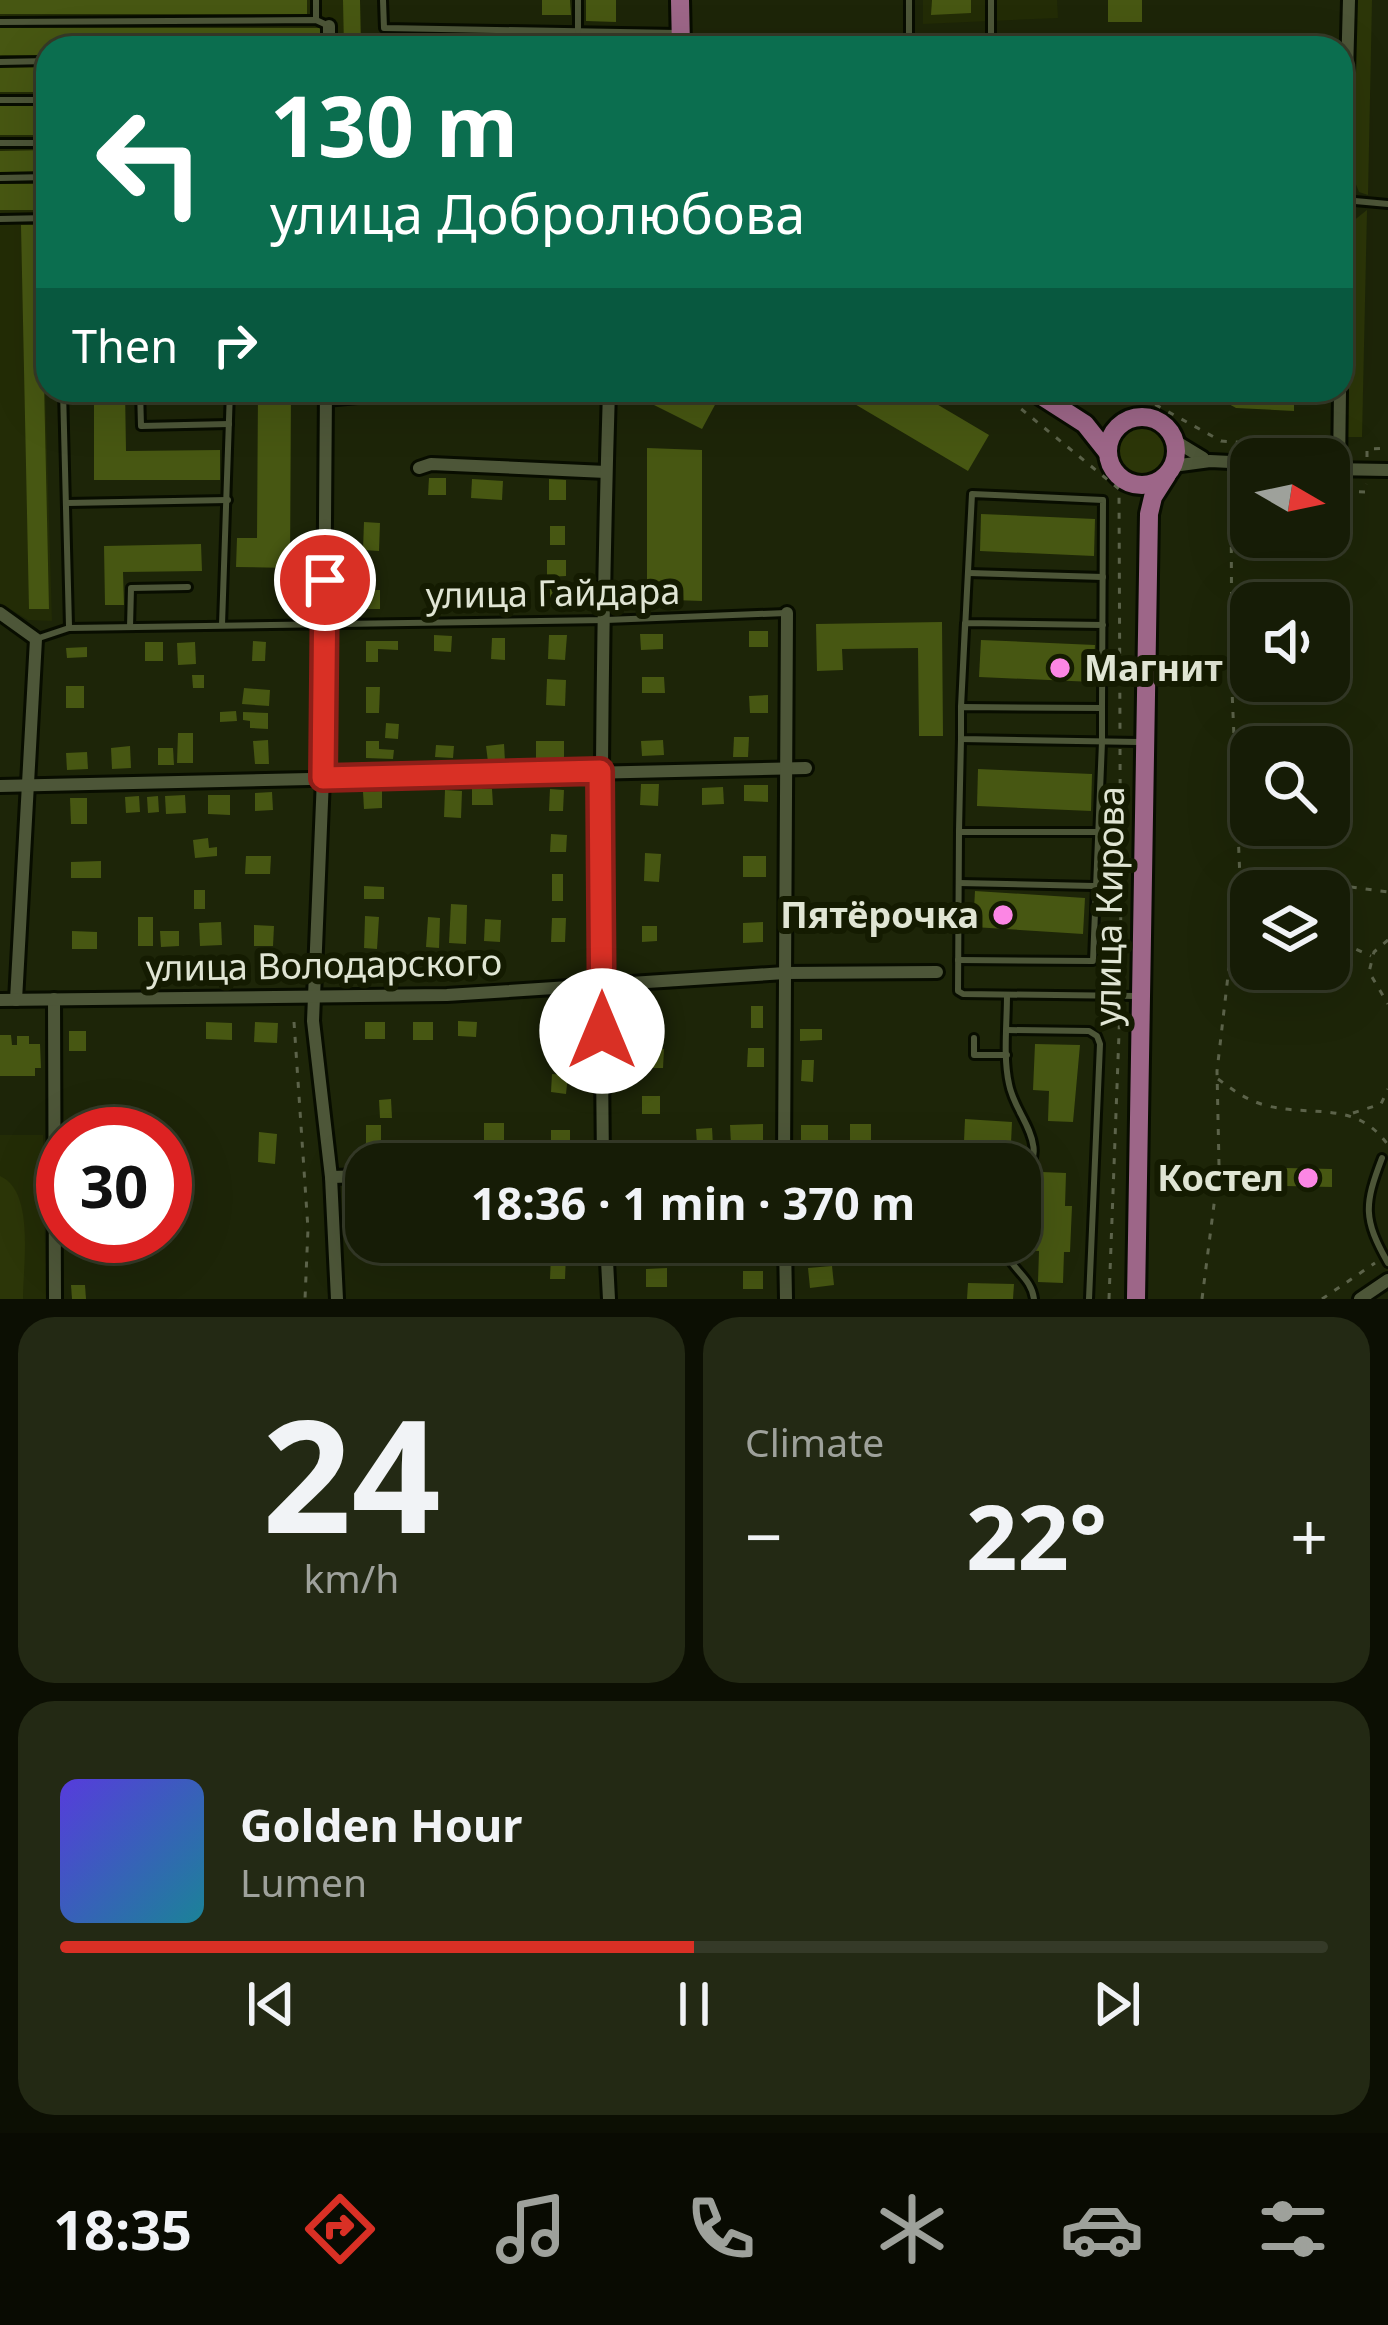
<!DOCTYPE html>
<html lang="en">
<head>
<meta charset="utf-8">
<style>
	:root { --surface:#161c06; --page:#232914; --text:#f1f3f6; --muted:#9ea19b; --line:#353a28; --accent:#d93025 }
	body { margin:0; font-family:"Noto Sans",sans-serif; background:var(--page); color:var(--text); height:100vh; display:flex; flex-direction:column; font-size:45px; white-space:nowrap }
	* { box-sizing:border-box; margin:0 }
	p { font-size:39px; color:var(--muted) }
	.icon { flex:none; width:66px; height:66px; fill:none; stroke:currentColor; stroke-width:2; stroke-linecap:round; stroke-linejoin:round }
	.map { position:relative; height:1299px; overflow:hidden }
	.panel { display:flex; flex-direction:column; gap:18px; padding:18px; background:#0c0f03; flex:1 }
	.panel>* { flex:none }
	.top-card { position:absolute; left:36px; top:36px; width:1317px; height:366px; border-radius:36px; box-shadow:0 12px 48px #0002,0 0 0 3px var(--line); background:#0b6e4f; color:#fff; overflow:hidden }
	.needle { width:78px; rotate:99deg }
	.buttons { position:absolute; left:1230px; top:438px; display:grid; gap:24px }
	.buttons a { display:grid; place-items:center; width:120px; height:120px; border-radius:24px; background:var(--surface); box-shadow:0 12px 48px #0002,0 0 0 3px var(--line); font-size:60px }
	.speed { position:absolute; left:36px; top:1107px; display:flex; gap:24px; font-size:60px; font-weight:700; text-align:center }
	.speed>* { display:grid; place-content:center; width:156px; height:156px; border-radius:50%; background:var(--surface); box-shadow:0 12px 48px #0002,0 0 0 3px var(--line); line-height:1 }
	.speed .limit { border:18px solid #d22; background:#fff; color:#111 }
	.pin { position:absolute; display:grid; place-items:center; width:102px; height:102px; color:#fff; margin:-51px; border:6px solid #fff; border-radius:50%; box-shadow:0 3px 12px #0007 }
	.me { position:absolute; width:132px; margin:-66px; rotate:0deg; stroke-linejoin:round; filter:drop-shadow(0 0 9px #0008) }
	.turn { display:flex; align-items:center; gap:42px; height:252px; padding:0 36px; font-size:54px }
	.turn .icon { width:156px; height:156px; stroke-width:2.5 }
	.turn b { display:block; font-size:84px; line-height:102px }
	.then { display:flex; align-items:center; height:114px; padding:0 36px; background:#0003; gap:24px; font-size:45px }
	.big { font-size:90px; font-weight:700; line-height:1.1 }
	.panel .card { flex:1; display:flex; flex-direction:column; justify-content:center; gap:18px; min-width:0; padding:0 42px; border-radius:36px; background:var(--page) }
	.panel .dial { align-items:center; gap:0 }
	.dial b { font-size:156px; line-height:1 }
	.song { display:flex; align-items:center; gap:36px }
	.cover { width:144px; height:144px; border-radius:18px; background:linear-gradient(135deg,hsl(250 70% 55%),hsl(190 70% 35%)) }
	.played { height:12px; border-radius:6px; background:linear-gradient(90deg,var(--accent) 50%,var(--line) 50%) }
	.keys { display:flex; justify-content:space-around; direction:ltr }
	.heat { display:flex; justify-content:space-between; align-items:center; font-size:66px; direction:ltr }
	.panel .tiles { flex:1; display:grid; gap:18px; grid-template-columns:1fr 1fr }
	.card:last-child { grid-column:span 2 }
	.trip { position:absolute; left:345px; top:1143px; width:696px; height:120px; border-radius:36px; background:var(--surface); box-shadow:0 12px 48px #0002,0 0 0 3px var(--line); font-weight:700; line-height:120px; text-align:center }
	.dock { display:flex; height:192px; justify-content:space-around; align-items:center; background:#090b02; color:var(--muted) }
	.dock .icon { width:84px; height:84px }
	.dock .current { color:var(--accent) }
	.dock b { font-size:54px; color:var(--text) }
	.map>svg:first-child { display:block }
</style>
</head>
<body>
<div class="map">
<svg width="1388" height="1299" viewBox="0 0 1388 1299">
	<rect width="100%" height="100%" fill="#1d2508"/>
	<g fill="#232c06">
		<polygon points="0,0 360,0 361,48 48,48 48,246 41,247 52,621 28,620 0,603"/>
		<polygon points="923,0 1057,0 1058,18 923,24"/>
		<polygon points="0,1135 43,1135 46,1299 0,1299"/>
	</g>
	<g fill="#2c3608">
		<polygon points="1356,0 1372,0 1368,195 1359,192 1353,177"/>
		<polygon points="1367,210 1362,437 1347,437 1352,222"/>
		<circle cx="1142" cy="451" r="29"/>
		<path d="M 0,1176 C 35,1191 23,1264 23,1299 L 0,1299 Z"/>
	</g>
	<g fill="#475712">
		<rect x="0" y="0" width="307" height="14"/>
		<polygon points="343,0 360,0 361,48 344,48"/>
		<polygon points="542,0 570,0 571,15 542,15"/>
		<polygon points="586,0 616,0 616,22 586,21"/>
		<polygon points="932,0 971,0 971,13 931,15"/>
		<rect x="1108" y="0" width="34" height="22"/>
		<polygon points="0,28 321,28 321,48 48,48 48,55 0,55"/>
		<rect x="378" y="38" width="201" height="10"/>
		<rect x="1268" y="43" width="33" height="5"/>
		<rect x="0" y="67" width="48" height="25"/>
		<rect x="0" y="105" width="48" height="30"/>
		<polygon points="48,150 48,172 0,173 0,151"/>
		<rect x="0" y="184" width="48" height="26"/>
		<polygon points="21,225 48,225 48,246 41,246 49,609 29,609"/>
		<polygon points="94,390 125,390 126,451 220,450 220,480 94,480"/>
		<polygon points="258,390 291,390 290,568 236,567 237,538 257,538"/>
		<polygon points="660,390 723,390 702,429 654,405"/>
		<polygon points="831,390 913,390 989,435 968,471"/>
		<polygon points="1204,390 1294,390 1294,411 1236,408"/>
		<polygon points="647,448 702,450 702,601 647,599"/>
		<polygon points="429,478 446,478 446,495 428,495"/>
		<polygon points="472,479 503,481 502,500 471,498"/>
		<polygon points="549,479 566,480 566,500 549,500"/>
		<polygon points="981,514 1095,519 1094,556 980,551"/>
		<polygon points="364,522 380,523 379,551 363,550"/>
		<rect x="550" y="526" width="15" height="19"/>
		<polygon points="201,544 202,571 123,572 124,605 105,605 104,546"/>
		<polygon points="547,560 566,560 566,576 547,577"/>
		<polygon points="544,588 564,588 564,605 544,604"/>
		<rect x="365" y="590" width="15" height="19"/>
		<polygon points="475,590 495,590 495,607 476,607"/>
		<polygon points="434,591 455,592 454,608 434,608"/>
		<polygon points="942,622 943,736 919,736 918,648 842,649 843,670 817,671 816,624"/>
		<rect x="749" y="631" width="19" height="16"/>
		<polygon points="640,634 663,634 663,649 641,650"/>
		<polygon points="434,635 452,636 451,652 434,651"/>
		<polygon points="549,635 567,635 565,660 548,659"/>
		<polygon points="492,638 505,638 505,660 491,659"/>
		<polygon points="981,640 1095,645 1093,682 979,677"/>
		<polygon points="253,641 266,642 265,661 252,661"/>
		<polygon points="366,641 398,641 398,650 378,649 378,662 366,662"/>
		<rect x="145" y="642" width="18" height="19"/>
		<polygon points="195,642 196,664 178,665 177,643"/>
		<polygon points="87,647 87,657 67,658 66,648"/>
		<polygon points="192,675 204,675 204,688 193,688"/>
		<polygon points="642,677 664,677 665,693 642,693"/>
		<polygon points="547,679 566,680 565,706 546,705"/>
		<rect x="66" y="686" width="18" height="22"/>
		<polygon points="366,687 380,687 379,713 366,713"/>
		<polygon points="244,688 270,690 269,706 242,704"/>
		<polygon points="768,695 768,713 750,713 749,696"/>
		<polygon points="236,711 237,721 220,722 220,712"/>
		<polygon points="243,712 268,713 268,729 250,728 250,721 243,720"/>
		<polygon points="386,723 399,724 398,739 385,738"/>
		<polygon points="178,733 193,733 193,763 177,763"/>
		<polygon points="734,737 749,737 748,757 733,757"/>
		<polygon points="268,740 269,764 255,764 253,741"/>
		<polygon points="663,740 664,755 642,756 641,741"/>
		<polygon points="366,741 379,741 379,749 394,750 393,759 366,758"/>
		<rect x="536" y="741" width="28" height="19"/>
		<polygon points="504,744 505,761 488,762 486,746"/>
		<polygon points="436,745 454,746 453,758 435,757"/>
		<polygon points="130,746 131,768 112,769 111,748"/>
		<polygon points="158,748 173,748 174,765 158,765"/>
		<polygon points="87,752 88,769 67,770 66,753"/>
		<polygon points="978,769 1092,774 1091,811 977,806"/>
		<polygon points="641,784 659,784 658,806 640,805"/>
		<polygon points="744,785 768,785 768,802 744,801"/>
		<polygon points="723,787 724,804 702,805 702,788"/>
		<polygon points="472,789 492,789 493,805 472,805"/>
		<polygon points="550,789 564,790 563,811 549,811"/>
		<polygon points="445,790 462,791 461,818 444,817"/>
		<polygon points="382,791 382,808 364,809 363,792"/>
		<polygon points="272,792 273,810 255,811 255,793"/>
		<polygon points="185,795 186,813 166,814 165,796"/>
		<polygon points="208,795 230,795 230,815 208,814"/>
		<polygon points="139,796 140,812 126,813 125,797"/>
		<polygon points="158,796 159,812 148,813 147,797"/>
		<polygon points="70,798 87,798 87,824 71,824"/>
		<polygon points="551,834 567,835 566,852 550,852"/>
		<polygon points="208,838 209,848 217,847 217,856 195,858 193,840"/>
		<polygon points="645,853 661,854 659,882 644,881"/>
		<polygon points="246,856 271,856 270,874 245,874"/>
		<rect x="743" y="856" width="23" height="21"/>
		<polygon points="101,861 101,878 71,878 71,862"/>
		<rect x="552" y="874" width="11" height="27"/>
		<polygon points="364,886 384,887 384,899 364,899"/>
		<rect x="194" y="890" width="11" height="19"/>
		<polygon points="975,891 1085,898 1083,934 973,927"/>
		<polygon points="451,904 467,905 466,944 449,943"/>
		<polygon points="365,916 379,917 377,949 364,948"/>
		<rect x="138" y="917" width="15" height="29"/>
		<polygon points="428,917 440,918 439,948 426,947"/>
		<polygon points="552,918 566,918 565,942 551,942"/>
		<polygon points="485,919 501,920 500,942 484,941"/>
		<polygon points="221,922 222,945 200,946 199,923"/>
		<polygon points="763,922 763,942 743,943 743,923"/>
		<polygon points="254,925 274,926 273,946 254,946"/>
		<polygon points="642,926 657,926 657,941 642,942"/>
		<polygon points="72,931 97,932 97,949 72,949"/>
		<polygon points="160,931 179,931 179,946 161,947"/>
		<rect x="751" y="1006" width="12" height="22"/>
		<polygon points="458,1021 477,1022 476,1037 458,1036"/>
		<polygon points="206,1022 232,1023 232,1040 206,1039"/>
		<polygon points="255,1022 278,1023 277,1043 254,1042"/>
		<rect x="365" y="1022" width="20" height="17"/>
		<rect x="413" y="1022" width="20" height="18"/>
		<polygon points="800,1029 822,1029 822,1040 800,1041"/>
		<rect x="69" y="1031" width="17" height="20"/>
		<polygon points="555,1032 565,1032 564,1052 554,1051"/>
		<polygon points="0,1035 11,1035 12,1045 17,1045 17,1036 29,1036 29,1044 40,1044 41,1068 35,1068 35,1076 0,1076"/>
		<polygon points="1035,1044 1080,1045 1073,1122 1048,1121 1049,1091 1033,1090"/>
		<polygon points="640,1048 664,1049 663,1068 640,1068"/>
		<polygon points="748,1048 764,1048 764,1067 747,1067"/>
		<polygon points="802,1060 814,1060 813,1082 801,1081"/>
		<polygon points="552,1074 568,1075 566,1094 551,1092"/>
		<rect x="642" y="1096" width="18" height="18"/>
		<polygon points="391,1099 392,1118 380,1118 379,1100"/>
		<polygon points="965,1119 1012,1122 1010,1164 963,1164"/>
		<rect x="484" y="1123" width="20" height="25"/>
		<polygon points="763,1124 763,1143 731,1144 730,1125"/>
		<polygon points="850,1124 871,1124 871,1143 850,1142"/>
		<rect x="366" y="1125" width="15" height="23"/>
		<polygon points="801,1125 828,1125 828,1142 801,1143"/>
		<polygon points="712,1128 713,1145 697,1145 696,1129"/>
		<rect x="551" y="1130" width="19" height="19"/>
		<polygon points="259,1132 277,1134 275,1164 258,1162"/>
		<polygon points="1285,1168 1332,1169 1332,1187 1285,1186"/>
		<polygon points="1042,1172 1066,1173 1065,1206 1072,1206 1070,1252 1064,1252 1063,1283 1038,1282 1039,1251 1022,1250 1023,1205 1041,1205"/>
		<rect x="639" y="1242" width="27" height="11"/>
		<rect x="735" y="1242" width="25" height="8"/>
		<polygon points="551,1254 566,1254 565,1279 550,1279"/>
		<polygon points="832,1266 834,1285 810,1288 808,1268"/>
		<polygon points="667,1268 667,1287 646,1287 646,1269"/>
		<rect x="743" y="1271" width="20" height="18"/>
		<polygon points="968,1283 1014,1284 1013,1299 967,1299"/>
		<polygon points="71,1285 85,1285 86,1299 72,1299"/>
	</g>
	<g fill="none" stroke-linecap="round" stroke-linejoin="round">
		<defs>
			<g id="lane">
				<polyline points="316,0 316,20"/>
				<polyline points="383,0 384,28 677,33"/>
				<polyline points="0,22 316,20 329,26"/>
				<polyline points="578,30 578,0"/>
				<polyline points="991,40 991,0"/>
				<polyline points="909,44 909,0"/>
				<polyline points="719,48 739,44 1067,40 1068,48"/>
				<polyline points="0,62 48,61"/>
				<polyline points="0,100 48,100"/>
				<polyline points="0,143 48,143"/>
				<polyline points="0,178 48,177"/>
				<polyline points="1344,200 1388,204"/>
				<polyline points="0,219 48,218"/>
				<polyline points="63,390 69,626"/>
				<polyline points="140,390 141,426 229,424"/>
				<polyline points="326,402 379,397 400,390"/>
				<polyline points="67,503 228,500"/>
				<polyline points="969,573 1103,577"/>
				<polyline points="222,625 230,390"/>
				<polyline points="130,627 131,588 188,587"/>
				<polyline points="39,638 69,628 606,620 786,613"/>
				<polyline points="1102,708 961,707 961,739 1139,742"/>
				<polyline points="959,831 961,739"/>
				<polyline points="1096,832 959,832 958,991 963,994 1137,996"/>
				<polyline points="959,883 1094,886"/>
				<polyline points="958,960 1093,961 1102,742 1102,708 1103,500 972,494 961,707 965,623 1103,625"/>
				<path d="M 1007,995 C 1007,1024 1003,1057 1009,1084 C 1015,1118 1054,1144 1020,1184"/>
				<polyline points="1007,1030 1089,1031 1097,1036 1100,1044 1089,1299"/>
				<polyline points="974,1038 974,1055 1007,1055"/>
				<path d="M 1382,1158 C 1364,1205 1363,1219 1388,1263"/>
				<path d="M 1005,1242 C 1005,1268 1031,1274 1034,1299"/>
			</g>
			<g id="street">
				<polyline points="329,48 329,26"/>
				<polyline points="1341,293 1349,0"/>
				<polyline points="326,390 323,778 313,1021 331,1177 337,1299"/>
				<polyline points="1175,441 1203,458"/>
				<polyline points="1173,466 1210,461 1251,463"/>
				<polyline points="419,468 431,464 606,472"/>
				<polyline points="1329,469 1388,470"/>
				<polyline points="1339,470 1340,390"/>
				<polyline points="0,613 36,639 16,1000"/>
				<polyline points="0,786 806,768"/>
				<polyline points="54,999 55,1299"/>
				<polyline points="0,1000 447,995 785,973 937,972"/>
				<path d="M 603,1164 C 600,906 601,648 609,390"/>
				<polyline points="784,1164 787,613"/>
				<polyline points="839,1164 948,1156"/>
				<polyline points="331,1177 366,1176"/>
				<polyline points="606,1242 609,1299"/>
				<polyline points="785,1242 786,1299"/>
				<polyline points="1360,1299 1388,1280"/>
			</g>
			<g id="primary">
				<polyline points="680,0 681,48"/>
				<polyline points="1032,390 1085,424 1108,453"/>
				<circle cx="1142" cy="451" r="34"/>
				<polyline points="1136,1299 1149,514 1153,497 1167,475"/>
			</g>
		</defs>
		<use href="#lane" stroke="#080d00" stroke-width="12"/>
		<use href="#street" stroke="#080d00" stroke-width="18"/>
		<use href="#primary" stroke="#080d00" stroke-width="24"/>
		<g stroke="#5c634a" stroke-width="3" stroke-dasharray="6 9" stroke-linecap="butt">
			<polyline points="998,390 1119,489 1120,733"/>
			<polyline points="1129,390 1221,441 1310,447 1314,441 1324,441"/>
			<polyline points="1367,457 1367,449 1388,448"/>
			<polyline points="1329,491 1366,492 1367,484"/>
			<polyline points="1120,749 1121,985"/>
			<polyline points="1321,891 1351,887 1388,892"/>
			<polyline points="1329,937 1371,956"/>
			<polyline points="1388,940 1374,952 1369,972 1388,1004"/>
			<polyline points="1238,942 1251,932"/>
			<polyline points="294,1022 308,1229 305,1299"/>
			<path d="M 1218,1079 C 1234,1091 1248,1101 1268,1106 C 1314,1117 1356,1100 1388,1145"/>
			<polyline points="1353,1113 1381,1104 1388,1089"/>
			<polyline points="1109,1299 1120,1007"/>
			<polyline points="1202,1299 1219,1165 1217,1071 1229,967 1242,926 1232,690 1231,489 1251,490"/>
			<polyline points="1322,1299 1375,1263"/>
		</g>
		<use href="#lane" stroke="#4d5638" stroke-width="6"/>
		<use href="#street" stroke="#4d5638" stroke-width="12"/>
		<use href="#primary" stroke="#9d6688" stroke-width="18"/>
	</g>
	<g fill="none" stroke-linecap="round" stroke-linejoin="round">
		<defs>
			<polyline id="route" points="325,580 323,778 600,771 602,1031"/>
		</defs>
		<use href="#route" stroke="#8d1f18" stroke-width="30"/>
		<use href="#route" stroke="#d93025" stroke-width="21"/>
	</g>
	<g fill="#fc86e4" stroke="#141b01" stroke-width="4.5">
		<circle cx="1060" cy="668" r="12"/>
		<circle cx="1003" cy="915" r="12"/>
		<circle cx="1308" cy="1178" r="12"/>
	</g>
	<g text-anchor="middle" stroke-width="12" stroke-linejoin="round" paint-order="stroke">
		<g font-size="36" fill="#e0e5d4" stroke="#141b01">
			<text transform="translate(553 593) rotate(-1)" y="13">улица Гайдара</text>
			<text transform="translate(1109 906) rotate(-89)" y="13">улица Кирова</text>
			<text transform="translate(324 965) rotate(-1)" y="13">улица Володарского</text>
		</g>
		<g font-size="36" font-weight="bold" fill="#e0e5d4" stroke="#141b01" text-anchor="end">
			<text x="1084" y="681" text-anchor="start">Магнит</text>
			<text x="979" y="928">Пятёрочка</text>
			<text x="1284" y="1191">Костел</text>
		</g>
	</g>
</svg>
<div class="buttons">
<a><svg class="needle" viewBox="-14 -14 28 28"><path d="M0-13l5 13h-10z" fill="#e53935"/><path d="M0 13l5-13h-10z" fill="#9ea19b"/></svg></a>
<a><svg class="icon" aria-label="sound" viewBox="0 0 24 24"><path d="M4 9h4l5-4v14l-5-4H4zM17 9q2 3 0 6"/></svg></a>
<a><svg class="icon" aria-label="search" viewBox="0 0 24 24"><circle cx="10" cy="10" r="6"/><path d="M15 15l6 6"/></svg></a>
<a><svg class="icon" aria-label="layers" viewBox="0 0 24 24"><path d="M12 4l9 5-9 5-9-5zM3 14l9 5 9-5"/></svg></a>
</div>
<div class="speed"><div class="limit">30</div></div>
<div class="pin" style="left:325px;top:580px;background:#d93025"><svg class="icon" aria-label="arrive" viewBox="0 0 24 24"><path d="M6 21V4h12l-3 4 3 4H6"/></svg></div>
<svg class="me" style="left:602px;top:1031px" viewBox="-20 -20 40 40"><circle r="19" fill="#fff"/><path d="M0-13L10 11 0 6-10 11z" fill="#d93025"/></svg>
<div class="trip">18:36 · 1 min · 370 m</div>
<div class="top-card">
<div class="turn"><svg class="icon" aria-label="left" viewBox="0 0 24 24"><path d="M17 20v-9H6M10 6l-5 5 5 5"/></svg><div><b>130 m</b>улица Добролюбова</div></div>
<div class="then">Then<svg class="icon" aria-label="right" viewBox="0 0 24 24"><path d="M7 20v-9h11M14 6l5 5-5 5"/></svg></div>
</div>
</div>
<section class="panel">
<div class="tiles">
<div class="card dial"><b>24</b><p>km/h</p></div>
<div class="card"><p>Climate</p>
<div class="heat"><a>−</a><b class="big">22°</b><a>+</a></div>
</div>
<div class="card">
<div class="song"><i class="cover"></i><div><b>Golden Hour</b><p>Lumen</p></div></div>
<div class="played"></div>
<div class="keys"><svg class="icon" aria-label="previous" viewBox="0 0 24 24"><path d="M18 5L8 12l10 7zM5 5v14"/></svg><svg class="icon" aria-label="pause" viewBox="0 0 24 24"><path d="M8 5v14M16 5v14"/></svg><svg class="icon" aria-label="next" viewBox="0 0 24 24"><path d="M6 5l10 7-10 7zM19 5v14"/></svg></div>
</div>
</div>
</section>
<nav class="dock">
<b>18:35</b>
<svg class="icon current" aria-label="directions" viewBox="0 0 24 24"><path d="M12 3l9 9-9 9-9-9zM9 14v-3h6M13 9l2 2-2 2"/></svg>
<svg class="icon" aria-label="music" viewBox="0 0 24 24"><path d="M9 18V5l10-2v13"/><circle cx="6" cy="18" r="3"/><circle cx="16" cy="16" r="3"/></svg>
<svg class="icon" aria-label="phone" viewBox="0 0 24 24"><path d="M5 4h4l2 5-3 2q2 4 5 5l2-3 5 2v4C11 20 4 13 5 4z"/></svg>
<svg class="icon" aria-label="climate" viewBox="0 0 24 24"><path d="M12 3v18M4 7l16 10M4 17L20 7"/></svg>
<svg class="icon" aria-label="car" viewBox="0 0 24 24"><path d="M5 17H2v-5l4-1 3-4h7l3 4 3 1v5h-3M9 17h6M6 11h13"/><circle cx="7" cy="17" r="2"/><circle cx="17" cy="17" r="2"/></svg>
<svg class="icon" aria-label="filters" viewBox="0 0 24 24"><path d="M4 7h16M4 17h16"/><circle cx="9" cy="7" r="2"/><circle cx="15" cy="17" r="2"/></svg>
</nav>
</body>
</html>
